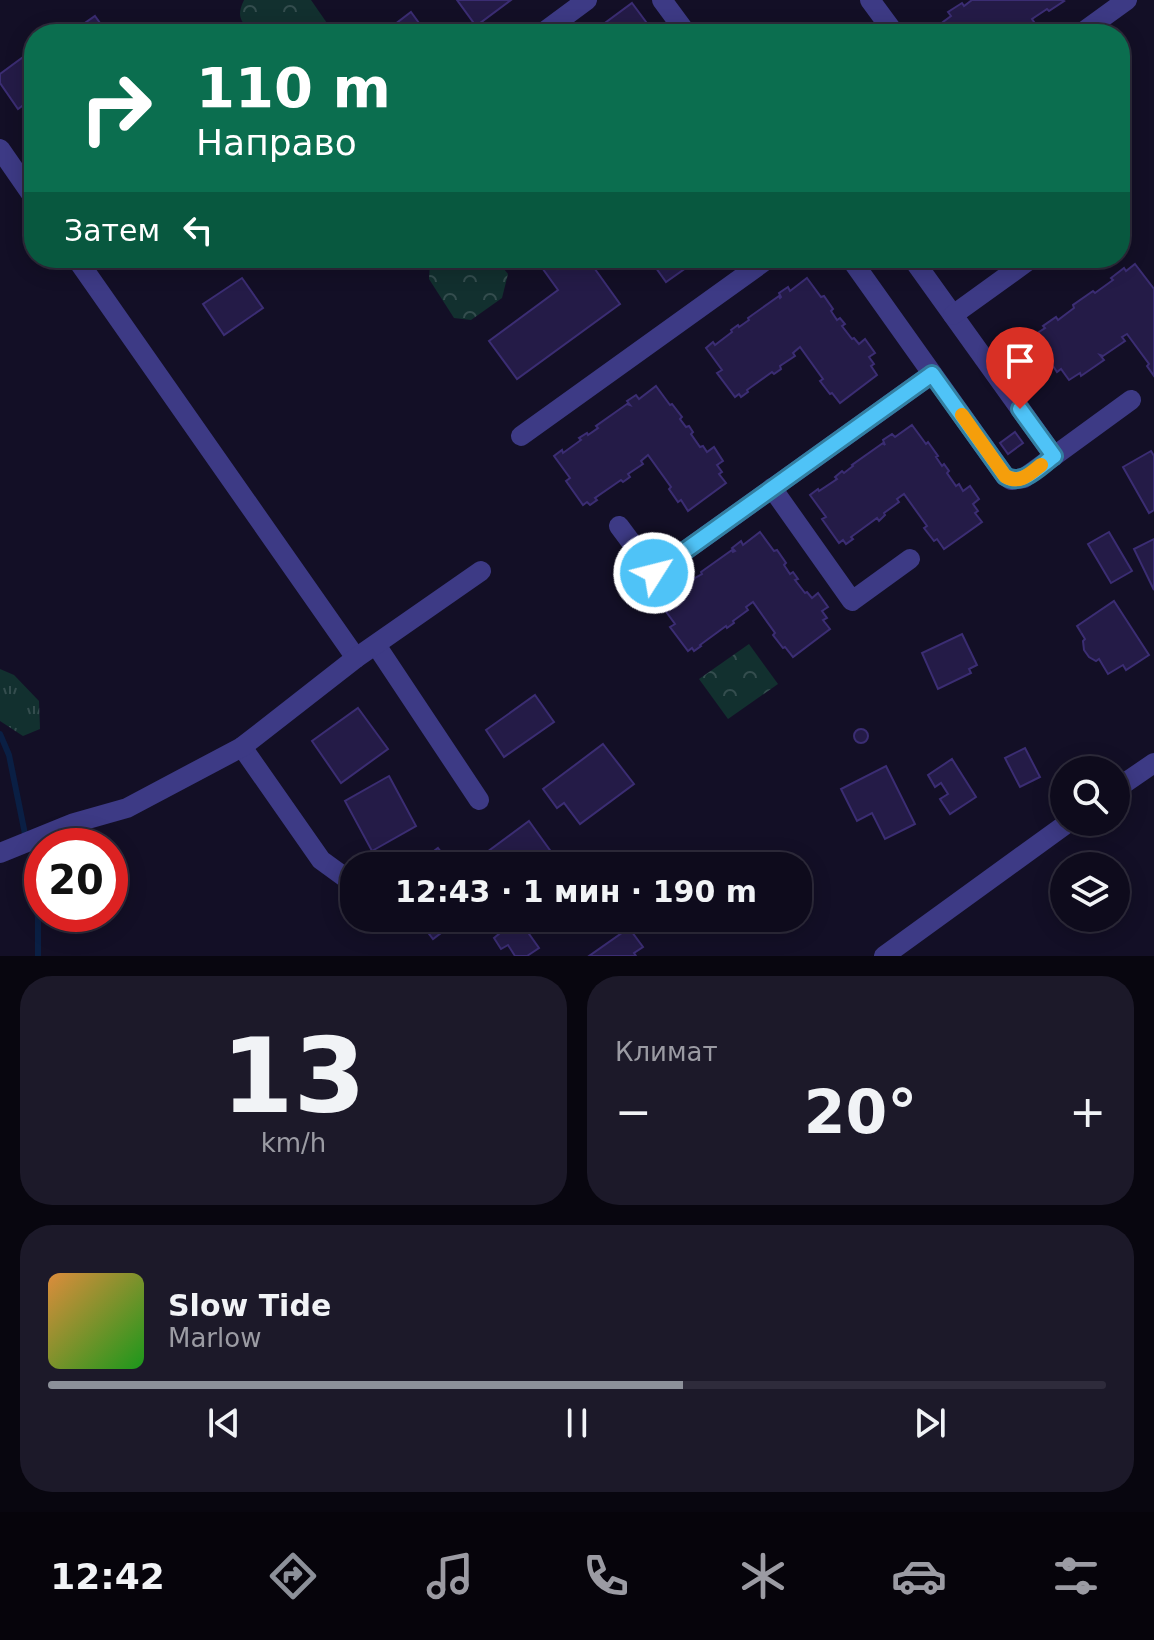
<!DOCTYPE html>
<html lang="ru">
<head>
<meta charset="utf-8">
<style>
	:root { --surface:#0e0b1c; --page:#1c1929; --text:#f1f3f6; --muted:#9b9ba3; --line:#2e2b3b; --accent:#8c9099 }
	body { margin:0; font-family:"DejaVu Sans",sans-serif; background:var(--page); color:var(--text); height:100vh; display:flex; flex-direction:column; font-size:30px; white-space:nowrap }
	* { box-sizing:border-box; margin:0 }
	p { font-size:26px; color:var(--muted) }
	.icon { flex:none; width:44px; height:44px; fill:none; stroke:currentColor; stroke-width:2; stroke-linecap:round; stroke-linejoin:round }
	.map { position:relative; height:956px; overflow:hidden }
	.sheet { display:flex; flex-direction:column; gap:20px; padding:20px; background:#08060f; flex:1 }
	.sheet>* { flex:none }
	.top-card { position:absolute; left:24px; top:24px; width:1106px; height:244px; border-radius:32px; box-shadow:0 4px 20px #0003,0 0 0 2px var(--line); background:#0b6e4f; color:#fff; overflow:hidden }
	.tools { position:absolute; left:1050px; top:756px; display:grid; gap:16px }
	.tools a { display:grid; place-items:center; width:80px; height:80px; border-radius:50%; background:var(--surface); box-shadow:0 4px 20px #0003,0 0 0 2px var(--line); font-size:40px }
	.speed { position:absolute; left:24px; top:828px; display:flex; gap:16px; font-size:40px; font-weight:700; text-align:center }
	.speed>* { display:grid; place-content:center; width:104px; height:104px; border-radius:50%; background:var(--surface); box-shadow:0 4px 20px #0003,0 0 0 2px var(--line); line-height:1 }
	.speed .limit { border:12px solid #d22; background:#fff; color:#111 }
	.pin { position:absolute; display:grid; place-items:center; width:68px; height:68px; color:#fff; margin:-82px -34px; border-radius:50% 50% 50% 0; rotate:-45deg; box-shadow:0 0 8px #0007 }
	.pin .icon { rotate:45deg }
	.me { position:absolute; width:88px; margin:-44px; rotate:54deg; stroke-linejoin:round; filter:drop-shadow(0 0 6px #0008) }
	.turn { display:flex; align-items:center; gap:28px; height:168px; padding:0 40px; font-size:36px }
	.turn .icon { width:104px; height:104px; stroke-width:2.5 }
	.turn b { display:block; font-size:56px; line-height:68px }
	.then { display:flex; align-items:center; height:76px; padding:0 40px; background:#0003; gap:16px; font-size:30px }
	.big { font-size:60px; font-weight:700; line-height:1.1 }
	.sheet .tile { flex:1; display:flex; flex-direction:column; justify-content:center; gap:12px; min-width:0; padding:0 28px; border-radius:32px; background:var(--page) }
	.sheet .dial { align-items:center; gap:0 }
	.dial b { font-size:104px; line-height:1 }
	.song { display:flex; align-items:center; gap:24px }
	.cover { width:96px; height:96px; border-radius:12px; background:linear-gradient(135deg,hsl(30 70% 55%),hsl(120 70% 35%)) }
	.played { height:8px; border-radius:4px; background:linear-gradient(90deg,var(--accent) 60%,var(--line) 60%) }
	.keys { display:flex; justify-content:space-around; direction:ltr }
	.heat { display:flex; justify-content:space-between; align-items:center; font-size:44px; direction:ltr }
	.sheet .tiles { flex:1; display:grid; gap:20px; grid-template-columns:1fr 1fr }
	.tile:last-child { grid-column:span 2 }
	.trip { position:absolute; left:340px; top:852px; width:472px; height:80px; border-radius:32px; background:var(--surface); box-shadow:0 4px 20px #0003,0 0 0 2px var(--line); font-weight:700; line-height:80px; text-align:center }
	.dock { display:flex; height:128px; justify-content:space-around; align-items:center; background:#06040b; color:var(--muted) }
	.dock .icon { width:56px; height:56px }
	.dock .active { color:var(--accent) }
	.dock b { font-size:36px; color:var(--text) }
	.map>svg:first-child { display:block }
</style>
</head>
<body>
<div class="map">
<svg width="1154" height="956" viewBox="0 0 1154 956">
	<defs>
		<pattern id="grass-tufts" width="24" height="20" patternUnits="userSpaceOnUse" patternTransform="scale(2)"><rect width="24" height="20" fill="#12302f"/><path d="M3 7l-1-3M5 7V3M7 7l1-3M15 17l-1-3M17 17v-4M19 17l1-3" fill="none" stroke="#344d4e"/></pattern>
		<pattern id="park-crowns" width="20" height="18" patternUnits="userSpaceOnUse" patternTransform="scale(2)"><rect width="20" height="18" fill="#12302f"/><path d="M2 6a3 3 0 1 1 6 0M12 15a3 3 0 1 1 6 0" fill="none" stroke="#344d4e"/></pattern>
	</defs>
	<rect width="100%" height="100%" fill="#130f26"/>
	<polygon fill="url(#grass-tufts)" points="0,669 14,675 39,701 40,729 23,736 0,721"/>
	<g fill="url(#park-crowns)">
		<path d="M 244,0 L 311,0 L 329,26 L 318,34 L 251,34 C 241,20 236,17 244,0 Z"/>
		<polygon points="436,258 495,258 508,274 502,298 471,320 454,318 429,279 430,263"/>
		<polygon points="749,644 778,684 728,719 699,679"/>
	</g>
	<g fill="none" stroke-linecap="round" stroke-linejoin="round">
		<g stroke="#0a1f44" stroke-width="6">
			<polyline points="0,734 9,755 26,839"/>
			<polyline points="31,871 38,918 38,956"/>
		</g>
	</g>
	<g fill="#241b47" stroke="#3b2d73" stroke-width="2">
		<polygon points="457,0 511,0 476,26"/>
		<polygon points="972,0 1062,0 1064,1 1049,11 1047,9 1032,19 1034,22 1017,34 952,34 943,22 951,16 948,12 962,3 964,6"/>
		<polygon points="632,3 655,34 590,34"/>
		<polygon points="411,12 427,34 382,34"/>
		<polygon points="95,16 108,34 89,34 82,25"/>
		<polygon points="34,49 34,97 18,109 0,83 0,74"/>
		<polygon points="535,258 587,258 620,304 517,379 489,341 558,290"/>
		<polygon points="649,258 700,258 666,282"/>
		<polygon points="1135,264 1154,289 1154,376 1147,366 1149,364 1127,334 1122,337 1125,341 1103,356 1100,355 1104,360 1081,376 1080,373 1069,380 1061,369 1057,372 1047,357 1051,354 1036,334 1045,328 1043,326 1056,317 1058,320 1074,308 1073,305 1093,291 1095,293 1113,280 1111,278 1124,268 1126,271"/>
		<polygon points="242,278 263,308 224,335 203,304"/>
		<polygon points="807,278 821,297 824,296 833,309 831,311 837,320 840,318 845,324 842,326 852,339 854,338 859,344 865,339 875,353 869,357 874,364 871,366 877,375 840,403 832,393 830,394 820,381 823,379 800,347 793,353 795,356 780,366 781,369 774,374 772,372 747,390 748,392 741,397 739,394 735,397 717,373 722,370 706,348 713,342 715,345 732,332 731,330 738,325 739,327 749,320 748,318 779,296 780,298 781,297 779,293 788,287 790,291"/>
		<polygon points="656,386 670,405 672,404 682,417 680,419 686,427 689,426 693,432 691,434 700,447 703,446 707,452 714,447 723,461 717,465 722,472 719,474 726,483 688,511 681,500 678,502 669,489 671,487 648,455 641,461 643,464 628,474 630,477 623,482 621,480 595,498 597,500 590,505 587,502 583,505 566,481 570,478 554,456 562,450 563,453 581,440 579,438 587,433 588,435 598,428 596,426 627,404 630,405 627,401 636,395 639,399"/>
		<polygon points="912,425 926,444 928,442 938,456 936,457 942,466 944,464 949,471 947,473 956,486 959,484 963,491 970,486 979,499 973,504 978,511 975,513 982,522 944,549 937,539 934,541 924,528 927,526 904,494 897,499 899,502 884,513 885,515 879,521 877,518 851,537 853,539 846,544 843,540 839,543 822,519 826,517 810,495 818,489 819,491 837,479 835,477 842,471 844,473 853,466 852,465 883,443 885,445 883,440 892,434 895,437"/>
		<polygon points="1015,432 1023,443 1008,454 1000,443"/>
		<polygon points="1151,451 1154,456 1154,510 1149,513 1123,467"/>
		<polygon points="760,532 774,551 777,550 786,563 784,565 790,574 793,572 798,579 795,580 805,593 807,592 812,598 818,593 828,607 822,611 827,618 823,620 830,629 793,657 785,647 783,648 773,635 775,633 753,602 746,607 748,610 733,621 734,623 727,628 726,626 700,645 701,646 694,651 692,648 688,651 670,627 675,624 659,602 666,597 668,599 685,586 684,584 702,574 701,572 732,550 733,552 735,551 732,548 741,541 743,545"/>
		<polygon points="1109,532 1132,571 1111,583 1088,544"/>
		<polygon points="1154,539 1154,590 1134,549"/>
		<polygon points="1114,601 1149,655 1126,670 1123,665 1108,674 1099,659 1096,661 1089,657 1084,650 1083,641 1085,639 1077,626"/>
		<polygon points="962,634 977,665 969,669 971,673 938,689 922,653"/>
		<polygon points="535,695 554,722 504,757 486,730"/>
		<polygon points="358,708 388,749 341,783 312,741"/>
		<circle cx="861" cy="736" r="7"/>
		<polygon points="603,744 634,784 580,824 564,803 557,808 543,789"/>
		<polygon points="1025,748 1040,777 1020,787 1005,758"/>
		<polygon points="952,759 976,797 950,814 940,799 948,794 941,783 935,787 928,775"/>
		<polygon points="886,766 915,824 885,839 872,813 857,821 841,789"/>
		<polygon points="389,776 416,826 372,851 345,801"/>
		<polygon points="529,821 552,853 534,866 491,866 483,855"/>
		<polygon points="438,848 452,866 414,866"/>
		<polygon points="417,918 461,918 433,939"/>
		<polygon points="512,918 534,918 538,924 527,931 539,948 527,956 515,956 508,945 501,949 494,938 500,933 496,928"/>
		<polygon points="629,928 643,947 634,953 636,956 589,956"/>
	</g>
	<g fill="none" stroke-linecap="round" stroke-linejoin="round">
		<g stroke="#3d3a85" stroke-width="20">
			<polyline points="662,0 687,34"/>
			<polyline points="870,0 895,34"/>
			<polyline points="541,34 587,0"/>
			<polyline points="1080,34 1127,0"/>
			<polyline points="0,149 34,198"/>
			<polyline points="76,258 356,658"/>
			<polyline points="850,258 1005,476 1011,480 1024,478 1131,400"/>
			<polyline points="912,258 1054,456"/>
			<polyline points="953,315 1032,258"/>
			<polyline points="521,436 769,258"/>
			<polyline points="772,488 852,601 910,559"/>
			<polyline points="619,526 654,573 932,374"/>
			<polyline points="376,645 479,800"/>
			<polyline points="242,747 321,860 354,884"/>
			<polyline points="1116,789 1154,763"/>
			<polyline points="0,853 74,823 127,808 242,747 356,658 481,571"/>
			<polyline points="884,956 1069,822"/>
		</g>
	</g>
	<g fill="none" stroke-linecap="round" stroke-linejoin="round">
		<defs>
			<path id="route" d="M 654,573 L 932,374 L 1005,476 C 1022,487 1040,466 1054,456 L 1020,409"/>
		</defs>
		<use href="#route" stroke="#337fa1" stroke-width="20"/>
		<use href="#route" stroke="#4fc3f7" stroke-width="14"/>
		<path stroke="#f59e0b" stroke-width="14" d="M 962,415 L 1005,476 C 1019,485 1030,474 1041,465"/>
	</g>
</svg>
<div class="tools">
<a><svg class="icon" aria-label="search" viewBox="0 0 24 24"><circle cx="10" cy="10" r="6"/><path d="M15 15l6 6"/></svg></a>
<a><svg class="icon" aria-label="layers" viewBox="0 0 24 24"><path d="M12 4l9 5-9 5-9-5zM3 14l9 5 9-5"/></svg></a>
</div>
<div class="speed"><div class="limit">20</div></div>
<div class="pin" style="left:1020px;top:409px;background:#d93025"><svg class="icon" aria-label="arrive" viewBox="0 0 24 24"><path d="M6 21V4h12l-3 4 3 4H6"/></svg></div>
<svg class="me" style="left:654px;top:573px" viewBox="-20 -20 40 40"><circle r="17" fill="#4fc3f7" stroke="#fff" stroke-width="3"/><path d="M0-11L8 9 0 5-8 9z" fill="#fff"/></svg>
<div class="trip">12:43 · 1 мин · 190 m</div>
<div class="top-card">
<div class="turn"><svg class="icon" aria-label="right" viewBox="0 0 24 24"><path d="M7 20v-9h11M14 6l5 5-5 5"/></svg><div><b>110 m</b>Направо</div></div>
<div class="then">Затем<svg class="icon" aria-label="left" viewBox="0 0 24 24"><path d="M17 20v-9H6M10 6l-5 5 5 5"/></svg></div>
</div>
</div>
<section class="sheet">
<div class="tiles">
<div class="tile dial"><b>13</b><p>km/h</p></div>
<div class="tile"><p>Климат</p>
<div class="heat"><a>−</a><b class="big">20°</b><a>+</a></div>
</div>
<div class="tile">
<div class="song"><i class="cover"></i><div><b>Slow Tide</b><p>Marlow</p></div></div>
<div class="played"></div>
<div class="keys"><svg class="icon" aria-label="previous" viewBox="0 0 24 24"><path d="M18 5L8 12l10 7zM5 5v14"/></svg><svg class="icon" aria-label="pause" viewBox="0 0 24 24"><path d="M8 5v14M16 5v14"/></svg><svg class="icon" aria-label="next" viewBox="0 0 24 24"><path d="M6 5l10 7-10 7zM19 5v14"/></svg></div>
</div>
</div>
</section>
<nav class="dock">
<b>12:42</b>
<svg class="icon active" aria-label="directions" viewBox="0 0 24 24"><path d="M12 3l9 9-9 9-9-9zM9 14v-3h6M13 9l2 2-2 2"/></svg>
<svg class="icon" aria-label="music" viewBox="0 0 24 24"><path d="M9 18V5l10-2v13"/><circle cx="6" cy="18" r="3"/><circle cx="16" cy="16" r="3"/></svg>
<svg class="icon" aria-label="phone" viewBox="0 0 24 24"><path d="M5 4h4l2 5-3 2q2 4 5 5l2-3 5 2v4C11 20 4 13 5 4z"/></svg>
<svg class="icon" aria-label="climate" viewBox="0 0 24 24"><path d="M12 3v18M4 7l16 10M4 17L20 7"/></svg>
<svg class="icon" aria-label="car" viewBox="0 0 24 24"><path d="M5 17H2v-5l4-1 3-4h7l3 4 3 1v5h-3M9 17h6M6 11h13"/><circle cx="7" cy="17" r="2"/><circle cx="17" cy="17" r="2"/></svg>
<svg class="icon" aria-label="filters" viewBox="0 0 24 24"><path d="M4 7h16M4 17h16"/><circle cx="9" cy="7" r="2"/><circle cx="15" cy="17" r="2"/></svg>
</nav>
</body>
</html>
